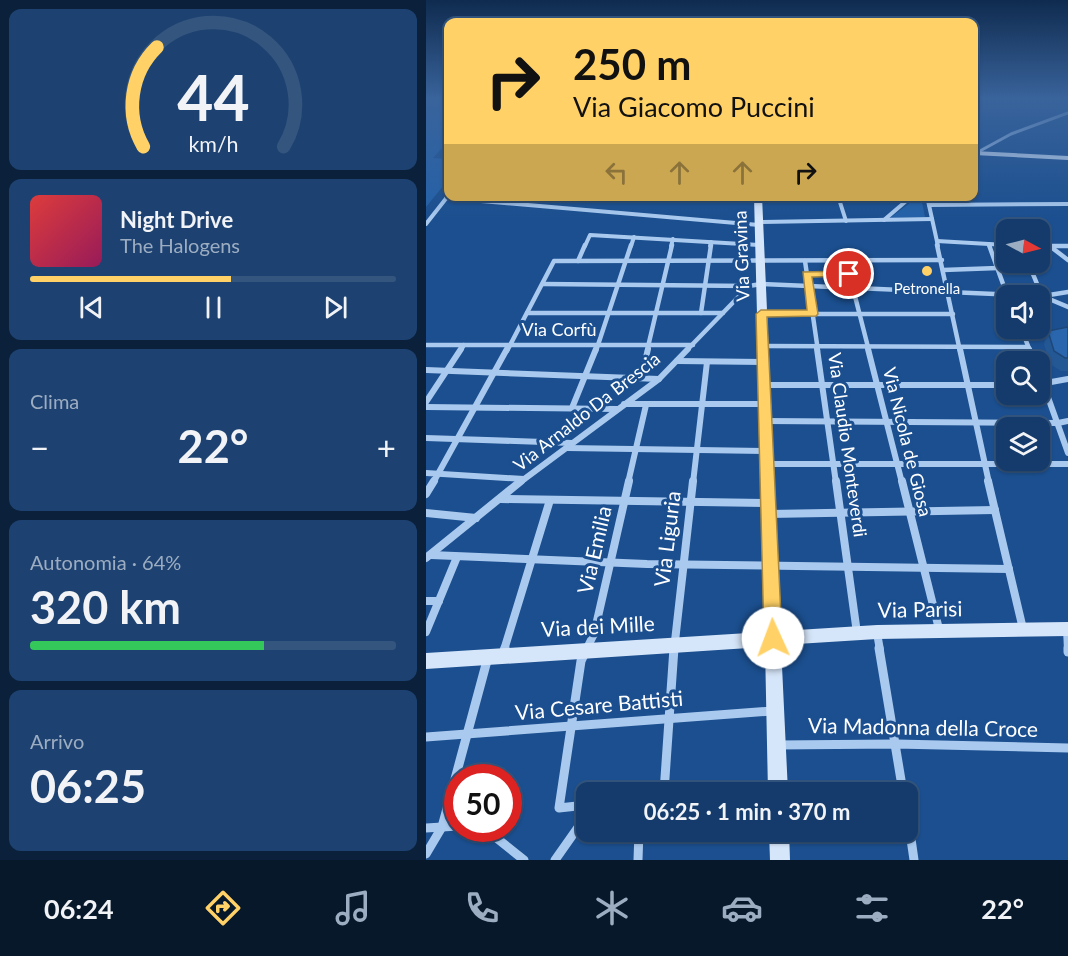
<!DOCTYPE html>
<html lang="it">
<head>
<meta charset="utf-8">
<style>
	:root { --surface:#143b6b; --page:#1d4271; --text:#f1f3f6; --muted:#9dadc1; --line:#33557e; --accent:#ffd166 }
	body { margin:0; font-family:Lato,sans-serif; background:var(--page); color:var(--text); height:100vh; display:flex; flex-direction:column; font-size:22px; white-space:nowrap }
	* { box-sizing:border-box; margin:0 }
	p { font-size:20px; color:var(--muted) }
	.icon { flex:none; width:33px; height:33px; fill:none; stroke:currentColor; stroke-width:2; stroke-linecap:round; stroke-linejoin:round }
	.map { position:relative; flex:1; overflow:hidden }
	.side { display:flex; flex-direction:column; gap:9px; padding:9px; background:#0b203b; width:426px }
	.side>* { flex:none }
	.hud { position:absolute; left:18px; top:18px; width:534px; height:183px; border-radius:12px; box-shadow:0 2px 4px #0004,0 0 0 2px var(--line); background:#ffd166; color:#111; overflow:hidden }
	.needle { width:39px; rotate:97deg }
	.fabs { position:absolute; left:570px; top:219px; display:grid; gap:12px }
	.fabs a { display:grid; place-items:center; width:54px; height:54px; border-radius:12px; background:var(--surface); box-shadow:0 2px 4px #0004,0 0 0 2px var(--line); font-size:30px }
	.speed { position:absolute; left:18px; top:764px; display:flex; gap:12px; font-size:30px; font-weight:700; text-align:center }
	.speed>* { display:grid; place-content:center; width:78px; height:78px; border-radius:50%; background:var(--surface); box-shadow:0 2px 4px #0004,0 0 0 2px var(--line); line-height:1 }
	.speed .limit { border:9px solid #d22; background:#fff; color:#111 }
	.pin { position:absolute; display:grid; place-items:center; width:51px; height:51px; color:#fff; margin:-26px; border:3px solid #fff; border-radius:50%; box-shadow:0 2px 6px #0007 }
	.me { position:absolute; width:66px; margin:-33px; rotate:358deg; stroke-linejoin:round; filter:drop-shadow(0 0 4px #0008) }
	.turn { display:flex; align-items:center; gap:21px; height:126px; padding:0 30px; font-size:27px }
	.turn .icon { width:78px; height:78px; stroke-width:2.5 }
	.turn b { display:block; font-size:42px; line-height:51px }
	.lanes { display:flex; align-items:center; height:57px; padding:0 30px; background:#0003; justify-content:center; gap:30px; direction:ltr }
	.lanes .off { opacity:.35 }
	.big { font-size:45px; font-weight:700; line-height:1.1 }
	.side .card { flex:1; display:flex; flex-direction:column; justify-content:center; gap:9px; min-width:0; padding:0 21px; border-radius:12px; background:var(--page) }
	.side .dial { align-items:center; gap:0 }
	.dial svg { height:156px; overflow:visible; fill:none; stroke:var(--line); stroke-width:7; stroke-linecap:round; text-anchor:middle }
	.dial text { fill:var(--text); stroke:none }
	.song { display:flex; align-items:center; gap:18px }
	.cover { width:72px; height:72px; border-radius:9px; background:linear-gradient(135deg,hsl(0 70% 55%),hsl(330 70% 35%)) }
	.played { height:6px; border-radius:3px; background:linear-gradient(90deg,var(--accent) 55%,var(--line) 55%) }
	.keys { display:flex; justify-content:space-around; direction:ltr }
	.heat { display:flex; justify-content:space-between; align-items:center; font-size:33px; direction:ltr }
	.charge { height:9px; border-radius:4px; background:linear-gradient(90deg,#34c759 64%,var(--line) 0) }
	.trip { position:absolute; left:150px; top:782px; width:342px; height:60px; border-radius:12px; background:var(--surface); box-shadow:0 2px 4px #0004,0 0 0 2px var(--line); font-weight:700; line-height:60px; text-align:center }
	.menu { display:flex; height:96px; justify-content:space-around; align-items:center; background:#08182b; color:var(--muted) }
	.menu .icon { width:42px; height:42px }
	.menu .current { color:var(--accent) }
	.menu b { font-size:27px; color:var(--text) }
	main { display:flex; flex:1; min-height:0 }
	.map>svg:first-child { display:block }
</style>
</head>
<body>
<main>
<section class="side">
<div class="card dial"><svg viewBox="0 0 100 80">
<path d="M14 69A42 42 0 1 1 86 69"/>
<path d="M14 69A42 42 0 0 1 21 18" stroke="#ffd166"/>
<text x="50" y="56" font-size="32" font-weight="700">44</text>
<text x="50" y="72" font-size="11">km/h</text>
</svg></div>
<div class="card">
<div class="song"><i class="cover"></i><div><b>Night Drive</b><p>The Halogens</p></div></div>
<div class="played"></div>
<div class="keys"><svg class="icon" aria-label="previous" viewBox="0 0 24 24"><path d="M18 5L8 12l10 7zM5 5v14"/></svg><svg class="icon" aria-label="pause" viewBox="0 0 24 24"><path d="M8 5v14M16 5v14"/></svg><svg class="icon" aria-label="next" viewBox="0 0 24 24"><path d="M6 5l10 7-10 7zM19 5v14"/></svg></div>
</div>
<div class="card"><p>Clima</p>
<div class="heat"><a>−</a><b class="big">22°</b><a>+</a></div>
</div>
<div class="card"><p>Autonomia · 64%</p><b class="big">320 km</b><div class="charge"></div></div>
<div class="card"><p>Arrivo</p><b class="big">06:25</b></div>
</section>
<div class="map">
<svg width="642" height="860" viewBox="0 0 642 860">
	<rect width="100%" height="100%" fill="#1b4f8f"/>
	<g fill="#2461a8">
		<polygon points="0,98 22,98 22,141 7,158 22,159 22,180 0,207"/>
		<polygon points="492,197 495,197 499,217 464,218"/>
	</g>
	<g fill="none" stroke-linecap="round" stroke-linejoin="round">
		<polyline stroke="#a9c9ee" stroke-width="3" points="552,152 585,134 642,113"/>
		<g stroke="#a9c9ee" stroke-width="4">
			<polyline points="412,196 420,221"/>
			<polyline points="501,196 512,246"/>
			<polyline points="20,198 333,225"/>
			<polyline points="503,205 642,204"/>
			<polyline points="458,220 486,196"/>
			<polyline points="333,222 506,219"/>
			<polyline points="0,224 22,196"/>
			<polyline points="511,241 580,245"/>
			<polyline points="563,244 564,246"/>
			<polyline points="159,246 164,235 333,245"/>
			<polyline points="205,246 208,237"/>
			<polyline points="245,246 247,239"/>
			<polyline points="284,246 285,242"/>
			<polyline points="614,246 642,246"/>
		</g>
		<g stroke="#a9c9ee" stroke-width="4.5">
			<polyline points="511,245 534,351"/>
			<polyline points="563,245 581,295"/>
			<polyline points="614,246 642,246"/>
			<polyline points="625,247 642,260"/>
			<polyline points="152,261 159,245"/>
			<polyline points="379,261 392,351"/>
			<polyline points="420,261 443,351"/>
			<polyline points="602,262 616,296"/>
			<polyline points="517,270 572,268"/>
			<polyline points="381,274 423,274"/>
			<polyline points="117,284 323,286"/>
			<polyline points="617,296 642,292"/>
			<polyline points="101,313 297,313"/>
			<polyline points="275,313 285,245"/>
			<polyline points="335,314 527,314"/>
			<polyline points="595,328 604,351"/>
			<polyline points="0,345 267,345"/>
			<polyline points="337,346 602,347"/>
			<polyline points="34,351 38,345"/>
			<polyline points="81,351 128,261 516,260"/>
			<polyline points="170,351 205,245"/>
			<polyline points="221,351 246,245"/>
			<polyline points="260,351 323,286 335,284 616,296 642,307"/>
		</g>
		<g stroke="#a9c9ee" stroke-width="6">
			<polyline points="391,349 410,483"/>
			<polyline points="442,349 476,483"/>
			<polyline points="534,349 563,483"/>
			<polyline points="603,349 608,362"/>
			<polyline points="251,361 337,362"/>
			<polyline points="0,370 233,379"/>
			<polyline points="614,375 642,453"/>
			<polyline points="215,378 222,349"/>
			<polyline points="614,384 642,379"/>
			<polyline points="338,385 580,385"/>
			<polyline points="0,402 35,349"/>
			<polyline points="198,404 338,404"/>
			<polyline points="0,407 191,409"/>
			<polyline points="146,408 170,349"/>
			<polyline points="339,421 632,423 642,421"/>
			<polyline points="0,438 146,443"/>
			<polyline points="141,448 339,451"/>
			<polyline points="341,464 642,464"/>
			<polyline points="0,473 98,479"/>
			<polyline points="7,483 81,349"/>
			<polyline points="93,483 233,379 262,349"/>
			<polyline points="202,483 220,405"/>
			<polyline points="267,483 281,362"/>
		</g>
		<g stroke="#a9c9ee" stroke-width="8">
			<polyline points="410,481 431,633"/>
			<polyline points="476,481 513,629"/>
			<polyline points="562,481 597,629"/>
			<polyline points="0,494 8,481"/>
			<polyline points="75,499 341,503"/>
			<polyline points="0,513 50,518"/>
			<polyline points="343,514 569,510"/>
			<polyline points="5,555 221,564 583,569"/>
			<polyline points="0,558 95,481"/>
			<polyline points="0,601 13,601"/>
			<polyline points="641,629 642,650"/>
			<polyline points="0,632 31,557"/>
			<polyline points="451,633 454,650"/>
			<polyline points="78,650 124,500"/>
			<polyline points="160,650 168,634 203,481"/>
			<polyline points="248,650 267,481"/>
		</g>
		<g stroke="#a9c9ee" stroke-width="9">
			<polyline points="453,648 477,792"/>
			<polyline points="642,648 642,652"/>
			<polyline points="77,654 79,648"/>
			<polyline points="0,737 346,711"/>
			<polyline points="351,745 470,744 642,748"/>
			<polyline points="238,792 248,648"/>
			<polyline points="294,792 348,787"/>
			<polyline points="160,805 133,808 155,661 161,648"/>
			<polyline points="482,818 488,860"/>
			<polyline points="0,828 32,826"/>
			<polyline points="58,828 98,860"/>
			<polyline points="0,854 16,827 62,657"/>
			<polyline points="129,860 160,816"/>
			<polyline points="212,860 213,831"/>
		</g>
		<g fill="#d6e6fa" fill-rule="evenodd">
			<polygon points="548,151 642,156 642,160 548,155"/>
			<polygon points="328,196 336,196 355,631 451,625 642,622 642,636 451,639 355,645 362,792 342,792 339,647 0,669 0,653 339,632"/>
			<polygon points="343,831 363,831 364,860 344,860"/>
		</g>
	</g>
	<polygon fill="#245895" points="642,327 642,371 635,371 624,364 618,344 622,331"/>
	<polygon fill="#2a66ad" stroke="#1d4779" stroke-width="1.5" points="642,327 642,358 639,358 628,351 622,331"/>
	<linearGradient id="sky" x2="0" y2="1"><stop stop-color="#0f2b4f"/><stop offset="0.45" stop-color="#39639b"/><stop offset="1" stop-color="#39639b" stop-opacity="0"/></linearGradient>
	<rect width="642" height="218" fill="url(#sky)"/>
	<polygon fill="#ffd166" stroke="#a68842" stroke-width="1.5" points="423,271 427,272 427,276 386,277 392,314 390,316 341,317 356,638 354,644 347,646 341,644 338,638 330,314 335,310 381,310 377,272"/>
	<circle fill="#ffd166" stroke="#1b4f8f" stroke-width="2" cx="501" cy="271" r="6"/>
	<g text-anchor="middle" stroke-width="6" stroke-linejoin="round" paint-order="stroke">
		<g font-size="15" fill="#fff" stroke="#1b4f8f">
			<text x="501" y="294">Petronella</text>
		</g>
		<g font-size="18" fill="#fff" stroke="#1b4f8f">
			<text transform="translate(316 256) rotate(-92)" y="6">Via Gravina</text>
			<text x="133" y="336">Via Corfù</text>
			<text transform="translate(161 412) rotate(-38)" y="6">Via Arnaldo Da Brescia</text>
			<text transform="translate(481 442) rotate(76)" y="6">Via Nicola de Giosa</text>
			<text transform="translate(421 445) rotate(82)" y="6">Via Claudio Monteverdi</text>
		</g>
		<g font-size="21" fill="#fff" stroke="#1b4f8f">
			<text transform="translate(242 539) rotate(-83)" y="7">Via Liguria</text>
			<text transform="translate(169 550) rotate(-77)" y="7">Via Emilia</text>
			<text transform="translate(494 610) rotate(-1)" y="7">Via Parisi</text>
			<text transform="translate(172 627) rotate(-3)" y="7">Via dei Mille</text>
			<text transform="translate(173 706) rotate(-5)" y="7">Via Cesare Battisti</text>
			<text transform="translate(497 728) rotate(1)" y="7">Via Madonna della Croce</text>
		</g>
	</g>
</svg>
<div class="fabs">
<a><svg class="needle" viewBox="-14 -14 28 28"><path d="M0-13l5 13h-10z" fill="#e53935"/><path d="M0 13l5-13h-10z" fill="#9dadc1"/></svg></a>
<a><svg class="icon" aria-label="sound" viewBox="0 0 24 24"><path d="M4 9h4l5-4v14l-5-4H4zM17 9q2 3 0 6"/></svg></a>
<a><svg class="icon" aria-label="search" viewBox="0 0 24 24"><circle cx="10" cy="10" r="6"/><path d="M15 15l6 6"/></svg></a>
<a><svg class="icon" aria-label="layers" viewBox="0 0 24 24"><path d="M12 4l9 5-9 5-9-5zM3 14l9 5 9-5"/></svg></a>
</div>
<div class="speed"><div class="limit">50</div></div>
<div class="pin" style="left:423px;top:274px;background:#d93025"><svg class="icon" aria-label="arrive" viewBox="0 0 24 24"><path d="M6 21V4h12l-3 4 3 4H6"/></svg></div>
<svg class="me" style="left:347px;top:638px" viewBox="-20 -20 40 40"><circle r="19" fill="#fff"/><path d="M0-13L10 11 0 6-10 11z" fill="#ffd166"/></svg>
<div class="trip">06:25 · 1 min · 370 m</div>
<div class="hud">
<div class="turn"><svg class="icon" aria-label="right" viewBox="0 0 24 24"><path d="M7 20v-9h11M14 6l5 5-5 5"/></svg><div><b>250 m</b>Via Giacomo Puccini</div></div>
<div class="lanes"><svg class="icon off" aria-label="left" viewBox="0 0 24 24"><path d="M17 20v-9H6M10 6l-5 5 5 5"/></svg><svg class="icon off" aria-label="ahead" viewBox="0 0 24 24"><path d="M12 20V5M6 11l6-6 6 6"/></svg><svg class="icon off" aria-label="ahead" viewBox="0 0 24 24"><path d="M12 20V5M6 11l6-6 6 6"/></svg><svg class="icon" aria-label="right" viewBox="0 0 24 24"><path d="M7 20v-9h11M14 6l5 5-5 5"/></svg></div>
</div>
</div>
</main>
<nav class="menu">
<b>06:24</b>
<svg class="icon current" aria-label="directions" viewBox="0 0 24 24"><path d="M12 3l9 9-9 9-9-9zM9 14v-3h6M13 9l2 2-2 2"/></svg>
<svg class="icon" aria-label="music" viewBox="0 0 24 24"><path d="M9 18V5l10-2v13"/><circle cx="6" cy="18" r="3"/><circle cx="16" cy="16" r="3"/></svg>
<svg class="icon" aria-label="phone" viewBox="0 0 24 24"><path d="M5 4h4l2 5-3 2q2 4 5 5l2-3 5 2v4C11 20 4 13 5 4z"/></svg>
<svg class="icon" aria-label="climate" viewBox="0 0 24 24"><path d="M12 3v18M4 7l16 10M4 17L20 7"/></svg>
<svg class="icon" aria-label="car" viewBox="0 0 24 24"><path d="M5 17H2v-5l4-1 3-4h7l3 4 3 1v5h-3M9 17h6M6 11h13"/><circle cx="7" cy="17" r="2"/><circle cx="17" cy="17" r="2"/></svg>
<svg class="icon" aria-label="filters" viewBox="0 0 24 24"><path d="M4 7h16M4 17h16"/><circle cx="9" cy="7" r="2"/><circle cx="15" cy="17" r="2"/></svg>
<b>22°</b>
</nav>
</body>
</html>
